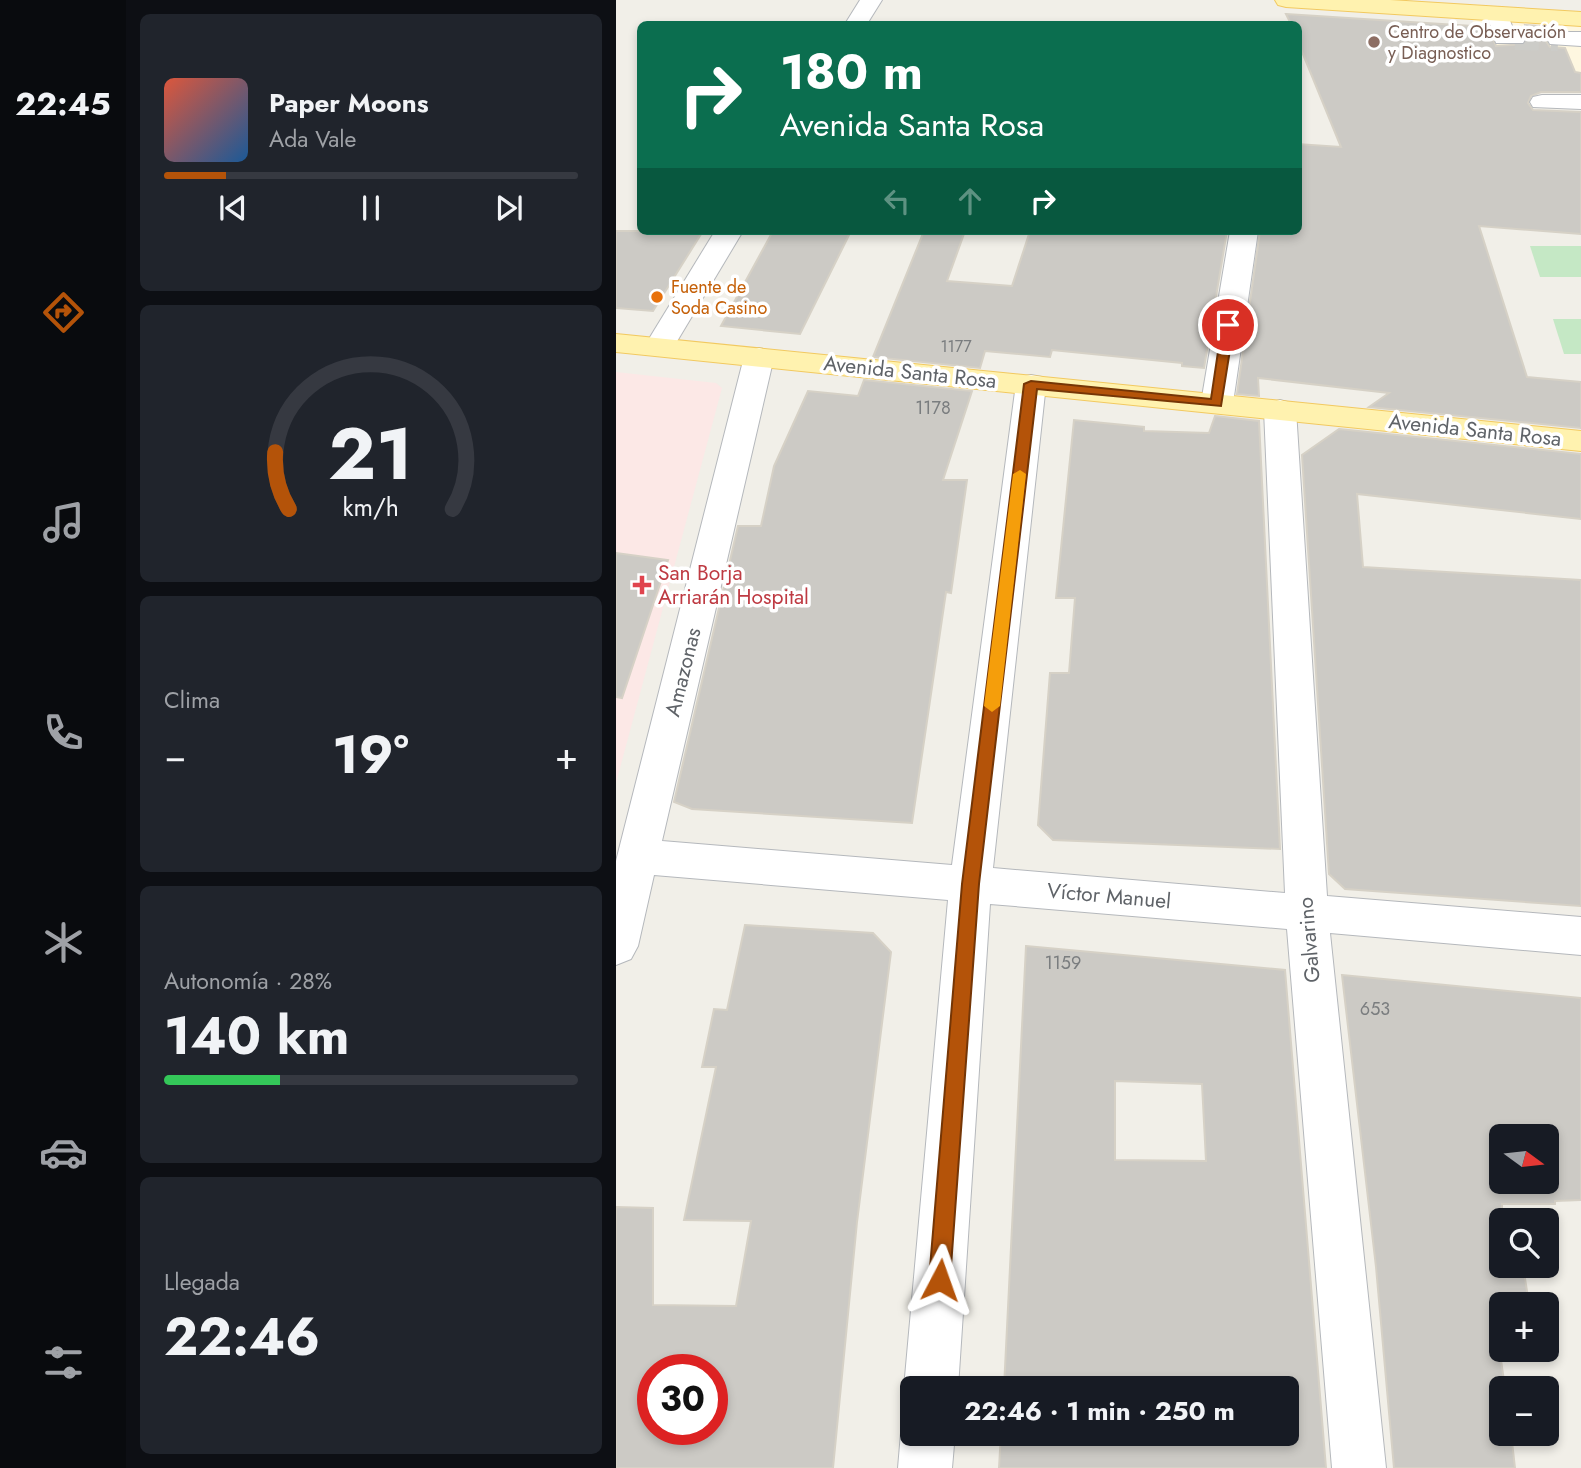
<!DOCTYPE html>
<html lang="es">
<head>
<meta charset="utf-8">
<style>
	:root { --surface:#171b24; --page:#20242c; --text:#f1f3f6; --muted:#9ea1a6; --line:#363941; --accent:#b45309 }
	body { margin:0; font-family:Jost,sans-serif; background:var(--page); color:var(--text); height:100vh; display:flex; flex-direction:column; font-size:26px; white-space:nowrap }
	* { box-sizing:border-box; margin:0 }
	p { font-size:23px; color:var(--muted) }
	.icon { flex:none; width:38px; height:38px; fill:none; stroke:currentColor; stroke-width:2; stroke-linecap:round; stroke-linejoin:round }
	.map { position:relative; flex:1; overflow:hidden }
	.sheet { display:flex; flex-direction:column; gap:14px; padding:14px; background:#0d0f14; width:490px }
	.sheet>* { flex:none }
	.top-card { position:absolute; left:21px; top:21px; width:665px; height:214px; border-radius:10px; box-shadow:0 4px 10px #0003; background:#0b6e4f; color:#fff; overflow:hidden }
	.needle { width:46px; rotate:105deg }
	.controls { position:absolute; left:873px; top:1124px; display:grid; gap:14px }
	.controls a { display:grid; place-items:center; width:70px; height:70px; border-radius:10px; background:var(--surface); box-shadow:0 4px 10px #0003; font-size:35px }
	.speed { position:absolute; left:21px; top:1354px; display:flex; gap:14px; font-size:35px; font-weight:700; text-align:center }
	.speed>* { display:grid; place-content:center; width:91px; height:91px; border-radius:50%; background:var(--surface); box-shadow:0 4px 10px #0003; line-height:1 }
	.speed .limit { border:10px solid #d22; background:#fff; color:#111 }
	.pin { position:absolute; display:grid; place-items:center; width:60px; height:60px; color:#fff; margin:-30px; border:4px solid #fff; border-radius:50%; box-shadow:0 2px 7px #0007 }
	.me { position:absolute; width:77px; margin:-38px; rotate:4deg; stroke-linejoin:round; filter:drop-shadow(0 0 5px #0008) }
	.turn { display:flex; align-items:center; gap:24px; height:147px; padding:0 28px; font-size:32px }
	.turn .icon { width:91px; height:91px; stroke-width:2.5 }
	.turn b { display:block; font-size:49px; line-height:60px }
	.lanes { display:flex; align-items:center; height:66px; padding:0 28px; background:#0003; justify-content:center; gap:35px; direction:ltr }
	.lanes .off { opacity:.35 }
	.big { font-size:52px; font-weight:700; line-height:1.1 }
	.sheet .tile { flex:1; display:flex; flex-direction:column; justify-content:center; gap:10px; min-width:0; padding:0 24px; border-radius:10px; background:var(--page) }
	.sheet .dial { align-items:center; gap:0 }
	.dial svg { height:182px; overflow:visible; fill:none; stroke:var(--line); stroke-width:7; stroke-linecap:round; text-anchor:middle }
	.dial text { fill:var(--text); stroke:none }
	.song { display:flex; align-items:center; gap:21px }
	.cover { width:84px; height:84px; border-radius:10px; background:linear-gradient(135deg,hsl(10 70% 55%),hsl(210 70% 35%)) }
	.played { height:7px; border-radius:4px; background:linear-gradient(90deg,var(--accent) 15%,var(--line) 15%) }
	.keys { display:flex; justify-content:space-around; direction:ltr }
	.heat { display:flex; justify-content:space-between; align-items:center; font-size:38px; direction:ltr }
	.charge { height:10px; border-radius:5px; background:linear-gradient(90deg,#34c759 28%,var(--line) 0) }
	.trip { position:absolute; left:284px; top:1376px; width:399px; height:70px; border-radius:10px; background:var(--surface); box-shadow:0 4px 10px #0003; font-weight:700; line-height:70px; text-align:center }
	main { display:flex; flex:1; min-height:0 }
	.menu { display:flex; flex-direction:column; width:126px; justify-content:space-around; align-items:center; background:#090b0e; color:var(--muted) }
	.menu .icon { width:49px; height:49px }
	.menu .current { color:var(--accent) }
	.menu b { font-size:32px; color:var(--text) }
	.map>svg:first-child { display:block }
</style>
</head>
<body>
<main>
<nav class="menu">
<b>22:45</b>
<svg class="icon current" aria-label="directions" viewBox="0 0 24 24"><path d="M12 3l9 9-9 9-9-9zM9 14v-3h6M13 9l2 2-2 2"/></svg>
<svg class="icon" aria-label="music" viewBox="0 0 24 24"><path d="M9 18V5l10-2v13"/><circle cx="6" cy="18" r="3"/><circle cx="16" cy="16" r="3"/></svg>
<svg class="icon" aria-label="phone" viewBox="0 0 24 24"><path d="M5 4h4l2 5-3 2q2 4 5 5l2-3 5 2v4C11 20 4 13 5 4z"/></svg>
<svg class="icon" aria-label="climate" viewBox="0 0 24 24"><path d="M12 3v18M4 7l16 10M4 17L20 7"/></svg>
<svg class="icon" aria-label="car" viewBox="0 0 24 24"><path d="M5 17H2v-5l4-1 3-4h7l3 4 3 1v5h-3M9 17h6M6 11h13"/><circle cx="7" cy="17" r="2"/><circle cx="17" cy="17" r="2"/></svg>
<svg class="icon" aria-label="filters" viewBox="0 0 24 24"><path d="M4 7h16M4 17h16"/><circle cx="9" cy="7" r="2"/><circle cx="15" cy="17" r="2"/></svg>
</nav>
<section class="sheet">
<div class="tile">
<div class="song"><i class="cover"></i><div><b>Paper Moons</b><p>Ada Vale</p></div></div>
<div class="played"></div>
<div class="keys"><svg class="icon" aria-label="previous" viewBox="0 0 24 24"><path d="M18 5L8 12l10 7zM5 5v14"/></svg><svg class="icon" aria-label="pause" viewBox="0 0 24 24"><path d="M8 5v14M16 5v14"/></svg><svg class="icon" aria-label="next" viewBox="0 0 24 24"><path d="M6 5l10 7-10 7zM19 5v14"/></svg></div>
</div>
<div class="tile dial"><svg viewBox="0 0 100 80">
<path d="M14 69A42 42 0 1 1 86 69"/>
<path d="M14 69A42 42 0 0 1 8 44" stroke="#b45309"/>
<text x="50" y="56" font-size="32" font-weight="700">21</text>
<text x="50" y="72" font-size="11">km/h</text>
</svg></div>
<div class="tile"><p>Clima</p>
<div class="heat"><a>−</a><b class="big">19°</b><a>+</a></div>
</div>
<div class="tile"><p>Autonomía · 28%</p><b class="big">140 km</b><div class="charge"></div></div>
<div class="tile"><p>Llegada</p><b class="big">22:46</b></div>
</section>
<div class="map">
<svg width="965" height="1468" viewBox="0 0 965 1468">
	<rect width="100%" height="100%" fill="#f1efe8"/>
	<polygon fill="#fef7e0" points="856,18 965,24 965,72 873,72"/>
	<polygon fill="#fce8e6" points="0,372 100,383 106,388 0,783"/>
	<g fill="#c5e8c5">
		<polygon points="914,246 965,246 965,277 924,277"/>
		<polygon points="937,319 965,319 965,354 948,354"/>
	</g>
	<g fill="#cccac5" stroke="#d6d1c6" stroke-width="2" fill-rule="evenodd">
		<polygon points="670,14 872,27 880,46 909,44 912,37 908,30 902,29 910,30 909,25 941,27 942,29 932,33 929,40 934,47 949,48 959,72 965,73 965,92 925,92 915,96 912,103 917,110 965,112 965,234 863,226 911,377 965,382 965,428 753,407 773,393 642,378 643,396 621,394 644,231 682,231 682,144 725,147 682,42 682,24 675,24"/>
		<polygon points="0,231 87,231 37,311 0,308"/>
		<polygon points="157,231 235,231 184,334 105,326"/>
		<polygon points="308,231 349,231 331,281 396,286 414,231 611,231 588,368 566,366 566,363 436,350 434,357 369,351 364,368 257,357"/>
		<polygon points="248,380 356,391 327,480 351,480 335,593 330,592 296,823 76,809 58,802 122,526 145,526 158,466 192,391 242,396"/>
		<polygon points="599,416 643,421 664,849 437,840 422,825 434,673 453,673 459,598 440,598 458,420 528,427 528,431 593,433"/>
		<polygon points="723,429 965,454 965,519 741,494 747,567 965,580 965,906 729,889 713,874 686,455"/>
		<polygon points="0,553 52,560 6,698 0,697"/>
		<path d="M 129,925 L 257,933 L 275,952 L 241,1222 L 217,1468 L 0,1468 L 0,1207 L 37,1208 L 37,1305 L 120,1306 L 135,1221 L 68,1220 L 100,1067 L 86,1067 L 98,1009 L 111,1010 ZM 37,1370 L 96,1370 L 96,1430 L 37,1430 Z"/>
		<path d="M 410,946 L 669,970 L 710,1468 L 383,1468 L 385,1433 L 670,1433 L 670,1388 L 388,1388 ZM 499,1081 L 586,1084 L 590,1161 L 499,1160 Z"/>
		<path d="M 726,975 L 965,998 L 965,1200 L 939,1201 L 939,1204 L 886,1204 L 886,1271 L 908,1272 L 913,1304 L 886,1304 L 886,1349 L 920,1349 L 922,1361 L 885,1360 L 889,1388 L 886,1388 L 886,1433 L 895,1433 L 899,1468 L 778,1468 L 760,1267 ZM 886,1136 L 931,1136 L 931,1181 L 886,1181 Z"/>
	</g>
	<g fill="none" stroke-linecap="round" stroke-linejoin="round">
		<polyline stroke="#ccccc8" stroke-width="24" stroke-dasharray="24 12" stroke-linecap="butt" points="899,38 942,39"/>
		<defs>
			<g id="minor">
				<polygon points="244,0 266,0 251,24 229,24"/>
				<polygon points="882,8 890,10 898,31 907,33 910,38 907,43 880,43 871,15 874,10"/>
				<polygon points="942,32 965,32 965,46 934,44 931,39 934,34"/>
				<polygon points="926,95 965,95 965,109 917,107 914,102 917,97"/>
				<polygon points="99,231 127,231 54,353 43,356 32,353 28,347"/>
				<polygon points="614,231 642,231 617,403 612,410 601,413 590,410 585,403"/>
				<polygon points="143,348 154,351 158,357 46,841 336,865 400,384 404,377 415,375 426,377 430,384 377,868 669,893 648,410 653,403 664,400 675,403 680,410 711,896 965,917 965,955 714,933 770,1468 716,1468 671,929 374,904 342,1388 296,1388 296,1406 288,1388 332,900 38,875 22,946 15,959 0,965 0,861 128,357 132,351"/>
				<polygon points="296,1413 296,1433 339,1433 336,1468 282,1468 285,1433"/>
			</g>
			<g id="major">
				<polygon points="659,0 774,0 965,12 965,26 670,7 662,5"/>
				<polygon points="0,334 965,431 965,451 0,352"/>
			</g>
		</defs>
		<use href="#minor" stroke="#b5b8bc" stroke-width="2"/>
		<use href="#major" stroke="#f2c960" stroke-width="2"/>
		<use href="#minor" fill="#fff" fill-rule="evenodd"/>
		<use href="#major" fill="#fff2af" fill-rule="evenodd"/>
	</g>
	<polygon fill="#b45309" stroke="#753606" stroke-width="2" points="612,321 618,325 605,406 421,389 363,884 334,1280 331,1288 324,1291 316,1288 313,1280 346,884 408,384 415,381 595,399 606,325"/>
	<polygon fill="#f59e0b" points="404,470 410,474 384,706 376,712 368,706 397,474"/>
	<circle fill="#8d6e63" stroke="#fff" stroke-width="2.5" cx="758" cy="42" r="7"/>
	<circle fill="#e8710a" stroke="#fff" stroke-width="2.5" cx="41" cy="297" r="7"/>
	<path fill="#e0444e" stroke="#fff" stroke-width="2.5" d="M22.5 574.5h7v7h7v7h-7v7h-7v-7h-7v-7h7z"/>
	<g text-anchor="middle" stroke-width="7" stroke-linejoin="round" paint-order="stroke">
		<g font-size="16" fill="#7a7d7f">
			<text x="340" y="352">1177</text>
		</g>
		<g font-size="18" fill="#785e54" stroke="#fff" text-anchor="start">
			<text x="772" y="38">Centro de Observación<tspan x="772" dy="21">y Diagnostico</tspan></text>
		</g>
		<g font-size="18" fill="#c56008" stroke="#fff" text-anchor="start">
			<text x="55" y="293">Fuente de<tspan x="55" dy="21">Soda Casino</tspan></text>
		</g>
		<g font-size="18" fill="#7a7d7f">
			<text x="317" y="414">1178</text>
			<text x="447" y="969">1159</text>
			<text x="759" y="1015">653</text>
		</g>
		<g font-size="21" fill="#5f6368" stroke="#fff">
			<text transform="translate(294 372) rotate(6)" y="7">Avenida Santa Rosa</text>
			<text transform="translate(859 430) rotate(6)" y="7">Avenida Santa Rosa</text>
			<text transform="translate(67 672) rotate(-76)" y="7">Amazonas</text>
			<text transform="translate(493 896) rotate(5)" y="7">Víctor Manuel</text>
			<text transform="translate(693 940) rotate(-95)" y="7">Galvarino</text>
		</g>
		<g font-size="21" fill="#be3a42" stroke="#fff" text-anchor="start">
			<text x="42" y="580">San Borja<tspan x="42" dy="24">Arriarán Hospital</tspan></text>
		</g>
	</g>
</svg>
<div class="controls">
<a><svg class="needle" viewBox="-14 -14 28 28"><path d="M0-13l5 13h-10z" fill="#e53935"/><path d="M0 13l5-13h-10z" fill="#9ea1a6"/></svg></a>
<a><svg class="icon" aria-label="search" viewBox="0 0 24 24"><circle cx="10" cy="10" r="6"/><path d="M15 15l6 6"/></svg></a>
<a>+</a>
<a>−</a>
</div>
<div class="speed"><div class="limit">30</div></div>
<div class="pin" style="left:612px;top:325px;background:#d93025"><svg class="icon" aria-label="arrive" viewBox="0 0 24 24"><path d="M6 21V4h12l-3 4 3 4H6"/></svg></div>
<svg class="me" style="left:324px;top:1280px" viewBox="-20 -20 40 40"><path d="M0-17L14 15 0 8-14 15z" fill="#b45309" stroke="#fff" stroke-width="4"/></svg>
<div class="trip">22:46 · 1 min · 250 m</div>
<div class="top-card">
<div class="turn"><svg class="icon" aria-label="right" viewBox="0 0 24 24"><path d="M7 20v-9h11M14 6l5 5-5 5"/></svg><div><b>180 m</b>Avenida Santa Rosa</div></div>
<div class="lanes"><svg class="icon off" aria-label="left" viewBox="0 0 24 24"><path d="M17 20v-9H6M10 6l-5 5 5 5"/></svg><svg class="icon off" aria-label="ahead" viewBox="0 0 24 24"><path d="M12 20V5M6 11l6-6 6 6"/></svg><svg class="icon" aria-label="right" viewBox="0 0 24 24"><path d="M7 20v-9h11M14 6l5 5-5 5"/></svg></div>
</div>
</div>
</main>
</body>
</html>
